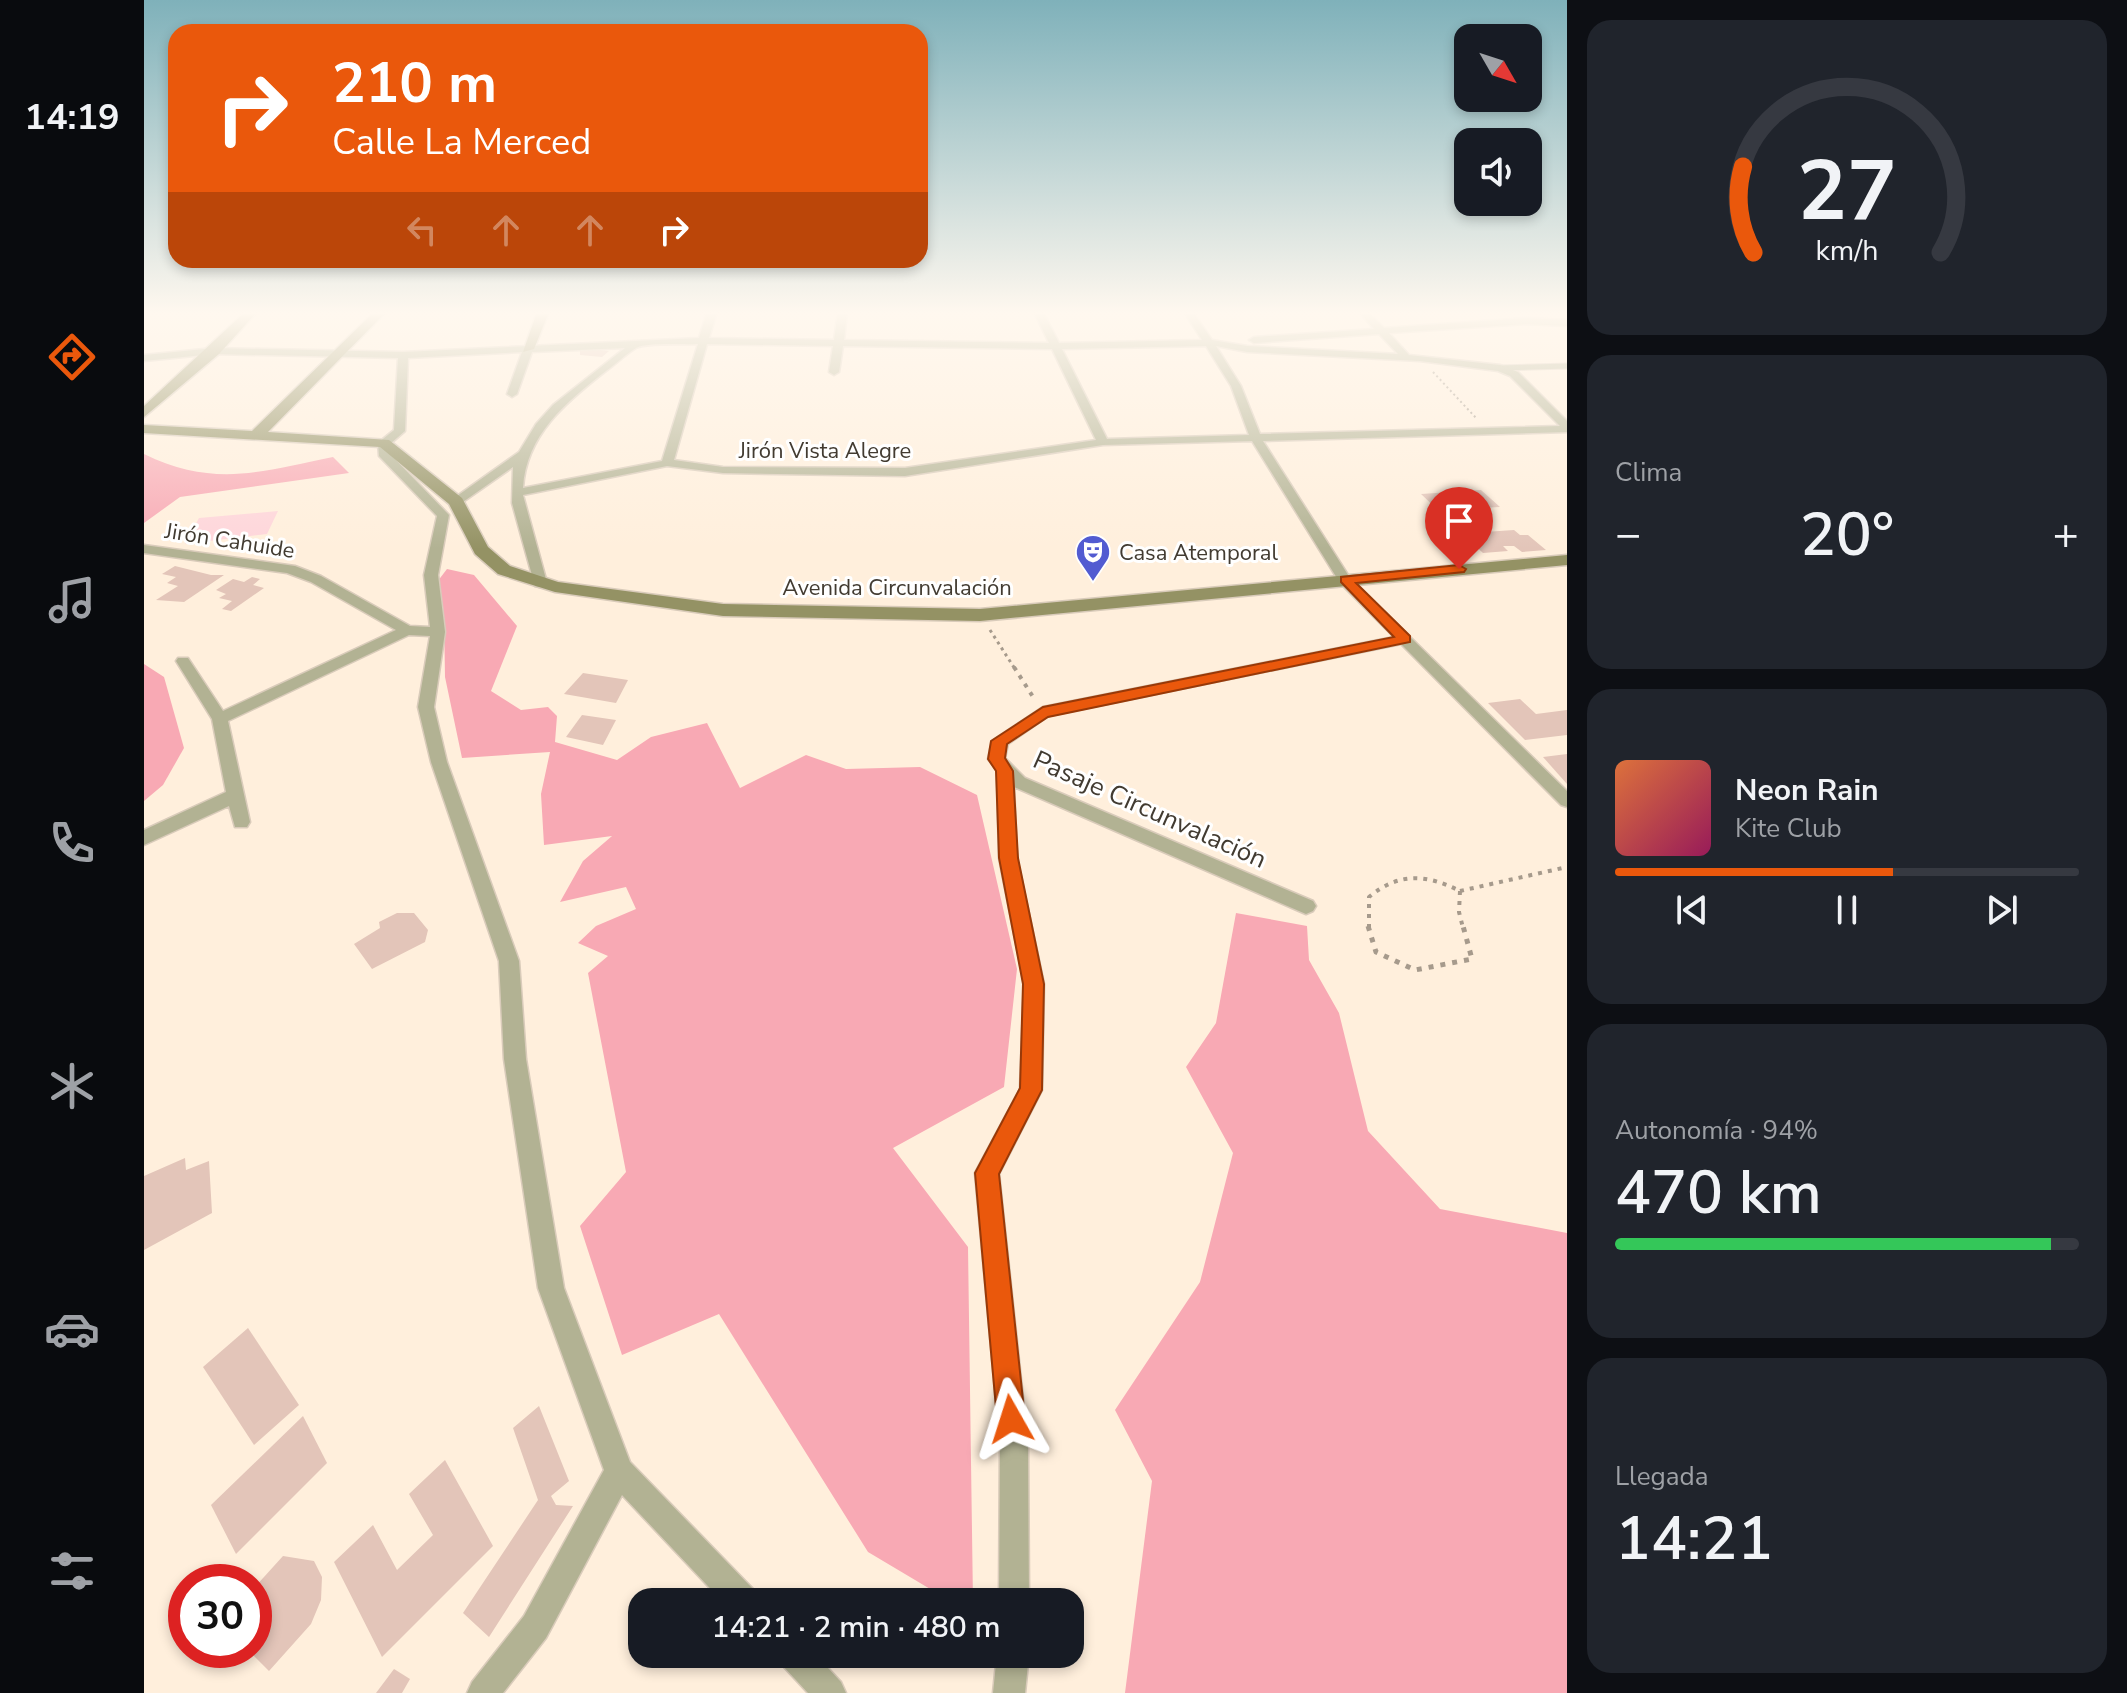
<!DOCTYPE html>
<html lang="es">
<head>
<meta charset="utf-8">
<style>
	:root { --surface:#171b24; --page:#20242c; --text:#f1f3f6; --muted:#9ea1a6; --line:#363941; --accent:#ea580c }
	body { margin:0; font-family:"Nunito Sans",sans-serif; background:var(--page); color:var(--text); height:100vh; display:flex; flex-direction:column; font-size:30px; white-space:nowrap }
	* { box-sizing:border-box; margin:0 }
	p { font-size:26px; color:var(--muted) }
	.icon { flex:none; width:44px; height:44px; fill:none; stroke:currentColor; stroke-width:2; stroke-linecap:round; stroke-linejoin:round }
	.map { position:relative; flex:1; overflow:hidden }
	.side { display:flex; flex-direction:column; gap:20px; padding:20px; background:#0d0f14; width:560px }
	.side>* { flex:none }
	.banner { position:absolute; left:24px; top:24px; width:760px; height:244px; border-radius:24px; box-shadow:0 4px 12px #0003; background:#ea580c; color:#fff; overflow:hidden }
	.needle { width:52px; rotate:129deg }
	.buttons { position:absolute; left:1310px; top:24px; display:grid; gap:16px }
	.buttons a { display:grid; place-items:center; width:88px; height:88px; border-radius:16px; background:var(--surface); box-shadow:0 4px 12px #0003; font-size:40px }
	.speed { position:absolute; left:24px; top:1564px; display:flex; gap:16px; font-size:40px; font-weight:700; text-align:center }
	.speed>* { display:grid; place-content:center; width:104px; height:104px; border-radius:50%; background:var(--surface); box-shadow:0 4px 12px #0003; line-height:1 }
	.speed .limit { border:12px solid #d22; background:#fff; color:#111 }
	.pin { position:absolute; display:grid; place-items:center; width:68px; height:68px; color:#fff; margin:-82px -34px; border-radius:50% 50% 50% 0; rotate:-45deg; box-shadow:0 0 8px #0007 }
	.pin .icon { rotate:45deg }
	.me { position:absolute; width:88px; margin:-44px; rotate:354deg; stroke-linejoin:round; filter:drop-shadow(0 0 6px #0008) }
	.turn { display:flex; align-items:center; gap:28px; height:168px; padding:0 32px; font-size:36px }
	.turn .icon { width:104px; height:104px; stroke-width:2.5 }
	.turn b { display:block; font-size:56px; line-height:68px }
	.lanes { display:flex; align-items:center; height:76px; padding:0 32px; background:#0003; justify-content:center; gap:40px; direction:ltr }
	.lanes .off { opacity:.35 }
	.big { font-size:60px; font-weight:600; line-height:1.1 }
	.side .card { flex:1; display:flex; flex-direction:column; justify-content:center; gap:12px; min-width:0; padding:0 28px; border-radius:24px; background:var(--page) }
	.side .dial { align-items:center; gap:0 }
	.dial svg { height:208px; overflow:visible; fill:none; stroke:var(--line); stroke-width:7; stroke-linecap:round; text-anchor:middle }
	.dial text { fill:var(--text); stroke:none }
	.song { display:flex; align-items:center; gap:24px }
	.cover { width:96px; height:96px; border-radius:12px; background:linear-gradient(135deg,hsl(20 70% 55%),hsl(330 70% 35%)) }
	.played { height:8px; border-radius:4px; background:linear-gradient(90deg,var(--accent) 60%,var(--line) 60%) }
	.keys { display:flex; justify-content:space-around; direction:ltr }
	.heat { display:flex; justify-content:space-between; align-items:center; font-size:44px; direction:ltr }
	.charge { height:12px; border-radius:6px; background:linear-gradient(90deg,#34c759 94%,var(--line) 0) }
	.trip { position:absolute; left:484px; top:1588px; width:456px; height:80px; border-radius:24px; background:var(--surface); box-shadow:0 4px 12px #0003; font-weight:600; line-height:80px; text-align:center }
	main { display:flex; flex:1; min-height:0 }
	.dock { display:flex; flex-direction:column; width:144px; justify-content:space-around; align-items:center; background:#090b0e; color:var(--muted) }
	.dock .icon { width:56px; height:56px }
	.dock .on { color:var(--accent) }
	.dock b { font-size:36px; color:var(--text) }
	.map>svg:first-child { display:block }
</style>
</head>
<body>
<main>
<nav class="dock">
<b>14:19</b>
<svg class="icon on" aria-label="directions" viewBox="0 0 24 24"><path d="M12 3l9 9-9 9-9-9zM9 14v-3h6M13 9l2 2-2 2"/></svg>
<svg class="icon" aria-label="music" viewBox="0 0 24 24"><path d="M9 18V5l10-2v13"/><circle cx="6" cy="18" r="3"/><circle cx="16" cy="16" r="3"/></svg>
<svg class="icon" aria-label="phone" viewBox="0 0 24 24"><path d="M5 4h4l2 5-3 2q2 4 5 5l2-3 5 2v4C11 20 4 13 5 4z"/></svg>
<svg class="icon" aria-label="climate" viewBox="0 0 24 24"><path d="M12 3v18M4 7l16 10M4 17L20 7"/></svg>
<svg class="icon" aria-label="car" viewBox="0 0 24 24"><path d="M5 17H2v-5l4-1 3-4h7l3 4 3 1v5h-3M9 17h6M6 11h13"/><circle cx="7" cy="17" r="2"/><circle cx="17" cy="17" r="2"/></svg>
<svg class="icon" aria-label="filters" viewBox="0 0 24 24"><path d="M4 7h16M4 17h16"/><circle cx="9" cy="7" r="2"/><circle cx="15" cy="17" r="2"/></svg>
</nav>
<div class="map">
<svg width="1423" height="1693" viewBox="0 0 1423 1693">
	<rect width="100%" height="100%" fill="#ffefdc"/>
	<polygon fill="#fed5da" points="134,511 123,534 41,544 55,518"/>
	<g fill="#f8a9b4">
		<path d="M 0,454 C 70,488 116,472 189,457 L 205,473 L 36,497 L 0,523 Z"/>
		<polygon points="303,569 330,575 373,626 347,691 377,710 404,707 413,716 411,742 473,760 507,737 563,723 596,788 662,755 702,769 776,767 833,795 873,969 860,1087 749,1148 824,1247 829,1602 808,1602 724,1552 575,1314 478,1355 436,1226 482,1172 444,973 464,956 434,943 452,926 492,909 482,887 416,902 439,861 468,836 400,845 397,794 406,752 318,758 301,677 300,617 290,586"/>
		<polygon points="0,664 20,677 40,748 19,785 0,801"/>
		<polygon points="1092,913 1163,926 1165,960 1195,1013 1224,1131 1296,1209 1423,1233 1423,1693 981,1693 1008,1481 971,1410 1056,1282 1089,1153 1042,1067 1072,1023"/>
	</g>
	<g fill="#e3c5b9">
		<polygon points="436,351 457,350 465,351 458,357 436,355"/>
		<polygon points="1337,490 1356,507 1336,508 1330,502 1308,504 1341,532 1370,530 1376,535 1384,535 1402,550 1378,552 1370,546 1359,546 1364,551 1339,553 1277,494"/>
		<polygon points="31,566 67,575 80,575 40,602 12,600 34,586 23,583 32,577 18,574"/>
		<polygon points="108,577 116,579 109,585 120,588 87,611 78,609 88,601 75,598 82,594 72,590 89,579 100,582"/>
		<polygon points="439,673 484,680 472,703 420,694"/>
		<polygon points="1376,699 1392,714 1423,710 1423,735 1381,740 1344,703"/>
		<polygon points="438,715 472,720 459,745 422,737"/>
		<polygon points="1423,754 1423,784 1399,757"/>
		<polygon points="253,913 270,913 284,930 281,942 228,969 210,944 236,928 235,922"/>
		<polygon points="41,1158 42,1170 65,1161 68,1213 0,1250 0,1176"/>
		<polygon points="104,1328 155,1405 110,1445 59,1367"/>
		<polygon points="395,1406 425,1481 407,1496 412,1505 429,1506 345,1637 319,1613 394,1500 369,1428"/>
		<polygon points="159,1416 183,1463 92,1554 67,1505"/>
		<polygon points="301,1460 349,1546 238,1657 190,1562 229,1525 253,1570 289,1535 265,1494"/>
		<polygon points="139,1556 170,1561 178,1577 177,1600 167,1624 125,1671 104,1650 110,1650 110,1588"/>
		<polygon points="250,1669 266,1679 258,1693 232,1693"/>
	</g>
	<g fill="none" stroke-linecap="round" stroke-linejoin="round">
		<defs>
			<polyline id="lane" points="1356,368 1423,366"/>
			<g id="street">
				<path d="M 563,312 L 573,312 L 565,338 L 690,340 L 694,312 L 703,312 L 700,340 L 905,343 L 890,312 L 899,312 L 915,343 L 1058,340 L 1040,312 L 1049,312 L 1068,340 L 1103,346 L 1254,354 L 1235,334 L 1110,343 L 1105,340 L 1110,337 L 1230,329 L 1215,312 L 1224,312 L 1240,328 L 1383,318 L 1423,320 L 1423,326 L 1383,324 L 1245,333 L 1265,355 L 1356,365 L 1374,372 L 1423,421 L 1423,432 L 1119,441 L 1206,578 L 1423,791 L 1423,807 L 1417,805 L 1257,644 L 904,716 L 864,744 L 861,758 L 881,778 L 1169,901 L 1172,906 L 1169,911 L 1162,914 L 1155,911 L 870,787 L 873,858 L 900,984 L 898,1090 L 855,1174 L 884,1445 L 885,1602 L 855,1602 L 856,1445 L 831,1173 L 876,1089 L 880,984 L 855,858 L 853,770 L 844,759 L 848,741 L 899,707 L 1250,637 L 1196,583 L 1108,441 L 959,445 L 761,476 L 579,473 L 523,466 L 379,495 L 403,583 L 396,587 L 391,586 L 368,503 L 369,467 L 316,504 L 306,501 L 375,452 L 392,424 L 409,405 L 481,348 L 388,352 L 373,394 L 368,397 L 363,394 L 378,352 L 264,358 L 261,431 L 246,444 L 247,455 L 305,515 L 294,575 L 301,632 L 290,707 L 303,762 L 375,961 L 382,1059 L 420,1288 L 486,1462 L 611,1591 L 615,1602 L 579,1602 L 478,1495 L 402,1638 L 359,1693 L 323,1693 L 328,1682 L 380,1616 L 460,1470 L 394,1288 L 360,1059 L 355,961 L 287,762 L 274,707 L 286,636 L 265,635 L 84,721 L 106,822 L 103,827 L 91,827 L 85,806 L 0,845 L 0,830 L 82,792 L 68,719 L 32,661 L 34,658 L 44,658 L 79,711 L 252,630 L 167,582 L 143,573 L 0,553 L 0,545 L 151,566 L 177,576 L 266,626 L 286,627 L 280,575 L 293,516 L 235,456 L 234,443 L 250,430 L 254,358 L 70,354 L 0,361 L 0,355 L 70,348 L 259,352 L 555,338 ZM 554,344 L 518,461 L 379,488 C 382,435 422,402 462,371 C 472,364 482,354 492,348 C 504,342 539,345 554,344 ZM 563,344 L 689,346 L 685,372 L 690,375 L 695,372 L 699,346 L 908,349 L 952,440 L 761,468 L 579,467 L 530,460 ZM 1062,346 L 1087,386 L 1105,435 L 963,439 L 918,349 ZM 1072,346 L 1103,352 L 1276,361 L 1354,371 L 1366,376 L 1416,426 L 1116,434 L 1097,386 Z"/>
				<polygon points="633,1654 671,1654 697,1682 702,1693 664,1693 638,1665"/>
				<polygon points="853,1654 885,1654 881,1693 849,1693"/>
			</g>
			<g id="secondary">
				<polygon points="101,312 113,312 75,354 0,417 0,406"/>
				<polygon points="230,312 242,312 124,432 245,440 318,498 344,547 366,566 414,582 579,604 836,609 1423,555 1423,565 836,621 579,616 411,592 354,574 331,554 305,504 236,447 0,433 0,425 108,431"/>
				<polygon points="393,312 405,312 390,349 379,352"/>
			</g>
		</defs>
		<use href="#lane" stroke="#d9cbba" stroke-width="7"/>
		<use href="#street" stroke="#d9cbba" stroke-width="3"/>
		<use href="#secondary" stroke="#d9cbba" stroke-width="3"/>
		<polyline stroke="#a69a8c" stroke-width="2" stroke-dasharray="2 3" stroke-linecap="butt" points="1289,372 1333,419"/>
		<polyline stroke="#a69a8c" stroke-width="3" stroke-dasharray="3 4" stroke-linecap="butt" points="846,630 871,669"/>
		<g stroke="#a69a8c" stroke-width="4" stroke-dasharray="4 6" stroke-linecap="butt">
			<polyline points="870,667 891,700"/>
			<polyline points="1316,891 1315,912 1319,928"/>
			<polyline points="1316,891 1423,867"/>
			<path d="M 1225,928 L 1225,897 C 1255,872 1282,874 1316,891"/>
		</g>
		<polyline stroke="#a69a8c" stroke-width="5" stroke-dasharray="5 7" stroke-linecap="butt" points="1224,926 1232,952 1271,970 1328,959 1319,926"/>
		<use href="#lane" stroke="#b2b293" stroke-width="5"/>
		<use href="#street" fill="#b2b293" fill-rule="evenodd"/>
		<use href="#secondary" fill="#949264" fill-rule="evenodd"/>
	</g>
	<linearGradient id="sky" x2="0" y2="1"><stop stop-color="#7fb1ba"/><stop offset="0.57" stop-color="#fff8ef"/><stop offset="1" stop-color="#fff8ef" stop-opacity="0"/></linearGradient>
	<rect width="1423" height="549" fill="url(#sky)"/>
	<polygon fill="#ea580c" stroke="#983908" stroke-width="2" points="1315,565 1322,569 1320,572 1212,583 1266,636 1266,642 904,717 863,744 861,758 869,771 874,858 900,984 898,1090 855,1174 881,1419 877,1428 867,1433 857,1428 853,1419 831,1173 876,1088 879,984 855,858 852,771 844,759 847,741 899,707 1250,637 1197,582 1197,577"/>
	<defs>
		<symbol id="theatre-pin" viewBox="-11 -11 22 30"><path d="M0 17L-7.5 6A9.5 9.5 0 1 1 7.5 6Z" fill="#525bd1" stroke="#fff"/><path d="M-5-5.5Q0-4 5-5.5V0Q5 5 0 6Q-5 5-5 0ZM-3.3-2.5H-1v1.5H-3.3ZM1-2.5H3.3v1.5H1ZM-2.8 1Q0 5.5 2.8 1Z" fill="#fff"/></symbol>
	</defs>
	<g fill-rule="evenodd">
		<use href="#theatre-pin" x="929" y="532" width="40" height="54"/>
	</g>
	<g text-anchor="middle" stroke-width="6" stroke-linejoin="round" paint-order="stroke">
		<g font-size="22" fill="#423b31" stroke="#fff">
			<text x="681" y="458">Jirón Vista Alegre</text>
			<text transform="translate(86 540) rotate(9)" y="8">Jirón Cahuide</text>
			<text x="753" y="595">Avenida Circunvalación</text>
		</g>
		<g font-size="22" fill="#423b31" stroke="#fff" text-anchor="start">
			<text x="975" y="560">Casa Atemporal</text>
		</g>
		<g font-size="26" fill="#423b31" stroke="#fff">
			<text transform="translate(1006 809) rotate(24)" y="9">Pasaje Circunvalación</text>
		</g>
	</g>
</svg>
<div class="buttons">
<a><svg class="needle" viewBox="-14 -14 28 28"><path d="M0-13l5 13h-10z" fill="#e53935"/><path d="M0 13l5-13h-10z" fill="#9ea1a6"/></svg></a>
<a><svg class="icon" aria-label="sound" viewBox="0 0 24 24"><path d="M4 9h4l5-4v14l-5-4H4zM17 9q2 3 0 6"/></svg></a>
</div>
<div class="speed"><div class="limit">30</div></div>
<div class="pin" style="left:1315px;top:569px;background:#d93025"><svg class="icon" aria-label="arrive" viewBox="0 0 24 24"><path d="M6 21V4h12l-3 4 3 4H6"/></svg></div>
<svg class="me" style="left:867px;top:1419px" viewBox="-20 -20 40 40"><path d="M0-17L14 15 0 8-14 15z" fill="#ea580c" stroke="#fff" stroke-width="4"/></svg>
<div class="trip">14:21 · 2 min · 480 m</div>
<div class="banner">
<div class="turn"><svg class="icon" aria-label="right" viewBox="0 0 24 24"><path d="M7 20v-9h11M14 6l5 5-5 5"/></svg><div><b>210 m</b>Calle La Merced</div></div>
<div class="lanes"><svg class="icon off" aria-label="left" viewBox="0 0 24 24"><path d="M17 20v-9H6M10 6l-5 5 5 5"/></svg><svg class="icon off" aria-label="ahead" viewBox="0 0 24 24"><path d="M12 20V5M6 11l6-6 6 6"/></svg><svg class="icon off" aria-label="ahead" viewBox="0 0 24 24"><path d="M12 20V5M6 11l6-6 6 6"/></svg><svg class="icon" aria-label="right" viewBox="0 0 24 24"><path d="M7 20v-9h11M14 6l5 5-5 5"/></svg></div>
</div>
</div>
<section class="side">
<div class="card dial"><svg viewBox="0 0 100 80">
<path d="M14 69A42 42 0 1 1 86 69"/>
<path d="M14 69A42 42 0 0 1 10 36" stroke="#ea580c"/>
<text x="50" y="56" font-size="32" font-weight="700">27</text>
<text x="50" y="72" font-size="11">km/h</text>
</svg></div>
<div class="card"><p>Clima</p>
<div class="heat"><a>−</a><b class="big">20°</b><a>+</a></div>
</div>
<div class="card">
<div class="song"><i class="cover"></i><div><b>Neon Rain</b><p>Kite Club</p></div></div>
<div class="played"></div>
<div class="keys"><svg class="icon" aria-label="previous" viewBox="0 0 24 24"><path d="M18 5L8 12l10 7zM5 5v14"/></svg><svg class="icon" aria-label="pause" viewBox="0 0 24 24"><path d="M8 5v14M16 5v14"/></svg><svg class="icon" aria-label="next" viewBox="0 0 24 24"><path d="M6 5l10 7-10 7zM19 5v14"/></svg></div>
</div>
<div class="card"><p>Autonomía · 94%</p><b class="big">470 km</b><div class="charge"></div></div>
<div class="card"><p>Llegada</p><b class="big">14:21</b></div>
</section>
</main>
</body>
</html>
